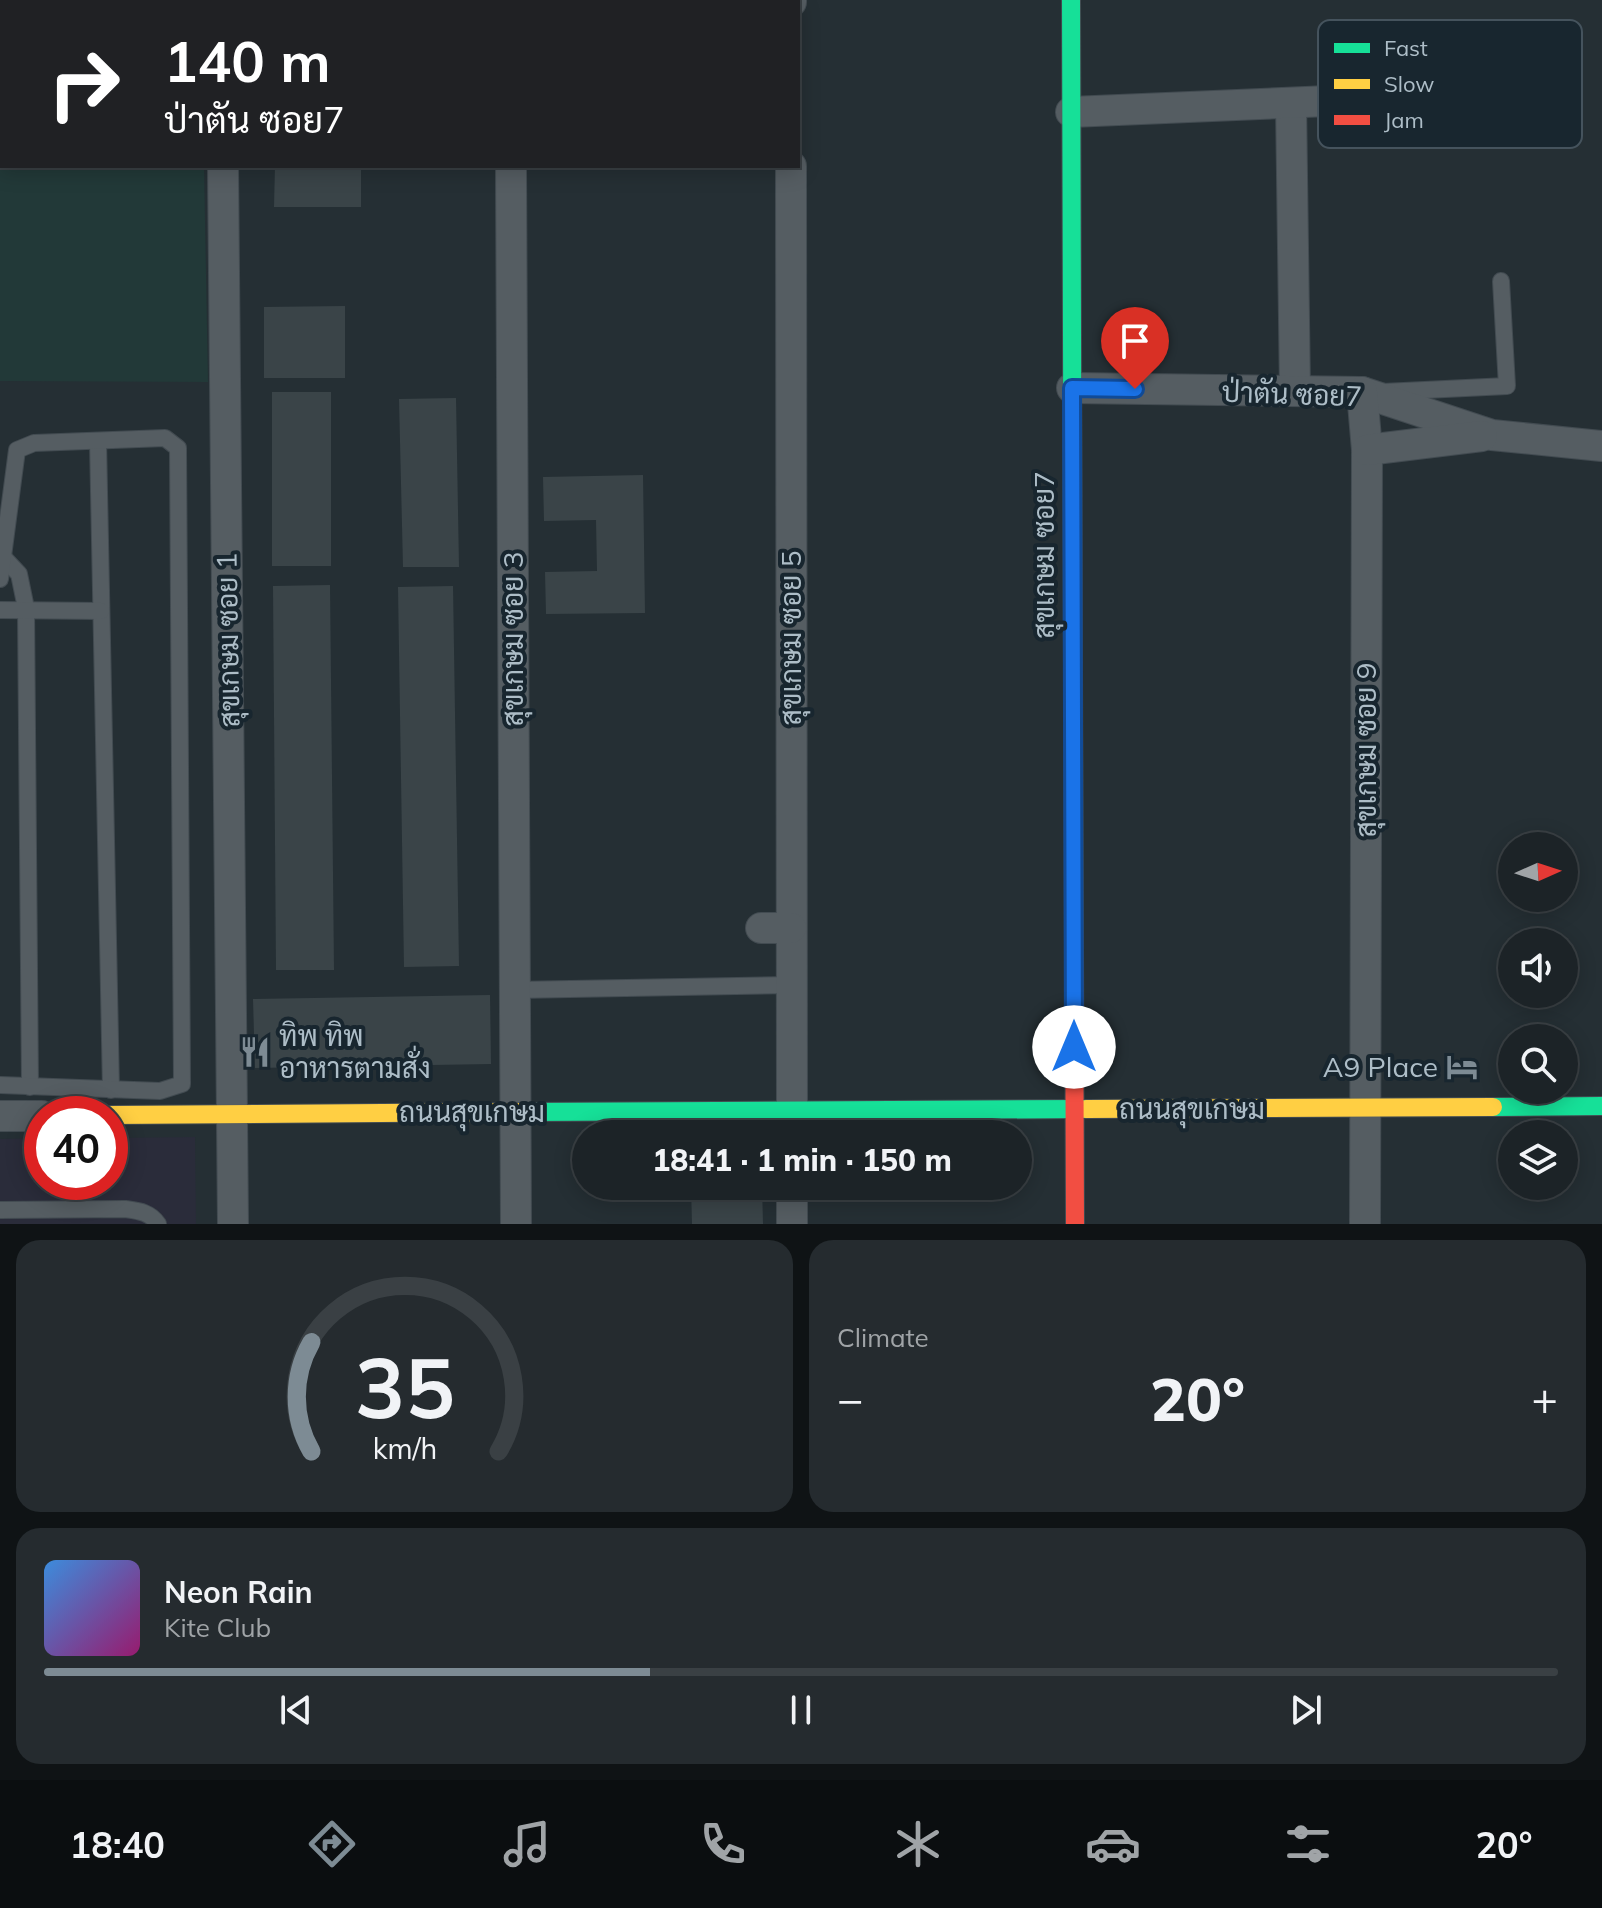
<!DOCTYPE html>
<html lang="en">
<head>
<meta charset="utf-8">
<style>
	:root { --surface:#1c2327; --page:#252b2f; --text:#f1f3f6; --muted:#a0a4a7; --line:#3a4044; --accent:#7d8b94 }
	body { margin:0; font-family:Mulish,Sarabun,sans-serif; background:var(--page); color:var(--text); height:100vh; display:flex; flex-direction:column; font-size:30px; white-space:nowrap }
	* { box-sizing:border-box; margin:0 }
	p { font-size:26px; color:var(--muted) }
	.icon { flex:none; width:44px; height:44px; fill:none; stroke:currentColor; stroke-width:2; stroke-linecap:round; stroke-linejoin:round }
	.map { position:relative; height:1224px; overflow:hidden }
	.drawer { display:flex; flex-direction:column; gap:16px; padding:16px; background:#0f1315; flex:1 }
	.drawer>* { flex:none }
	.banner { position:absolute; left:0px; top:0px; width:800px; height:168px; box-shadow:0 4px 20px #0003,0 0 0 2px var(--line); background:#202124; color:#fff; overflow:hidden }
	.needle { width:52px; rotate:87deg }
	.tools { position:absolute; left:1498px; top:832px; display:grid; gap:16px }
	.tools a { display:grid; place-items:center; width:80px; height:80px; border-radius:50%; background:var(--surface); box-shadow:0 4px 20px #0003,0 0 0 2px var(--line); font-size:40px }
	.speed { position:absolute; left:24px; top:1096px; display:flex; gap:16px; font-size:40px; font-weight:700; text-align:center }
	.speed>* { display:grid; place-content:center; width:104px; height:104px; border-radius:50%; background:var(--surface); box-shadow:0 4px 20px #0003,0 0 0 2px var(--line); line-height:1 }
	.speed .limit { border:12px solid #d22; background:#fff; color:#111 }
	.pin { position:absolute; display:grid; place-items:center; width:68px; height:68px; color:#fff; margin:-82px -34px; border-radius:50% 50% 50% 0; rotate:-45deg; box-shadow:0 0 8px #0007 }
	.pin .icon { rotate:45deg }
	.me { position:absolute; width:88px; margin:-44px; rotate:0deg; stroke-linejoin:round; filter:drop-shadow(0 0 6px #0008) }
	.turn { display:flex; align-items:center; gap:28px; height:168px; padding:0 32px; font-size:36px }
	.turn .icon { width:104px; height:104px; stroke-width:2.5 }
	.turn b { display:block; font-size:56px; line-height:68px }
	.big { font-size:60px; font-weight:800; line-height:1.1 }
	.drawer .widget { flex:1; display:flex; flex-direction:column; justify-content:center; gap:12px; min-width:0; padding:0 28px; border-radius:24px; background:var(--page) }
	.drawer .dial { align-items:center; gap:0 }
	.dial svg { height:208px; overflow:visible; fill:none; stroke:var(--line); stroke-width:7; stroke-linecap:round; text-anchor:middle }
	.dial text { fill:var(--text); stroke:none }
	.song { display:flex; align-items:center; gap:24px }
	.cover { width:96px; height:96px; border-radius:12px; background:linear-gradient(135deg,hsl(210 70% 55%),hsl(320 70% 35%)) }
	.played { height:8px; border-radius:4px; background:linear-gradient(90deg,var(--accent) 40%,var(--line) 40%) }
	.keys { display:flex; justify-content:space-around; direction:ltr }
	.heat { display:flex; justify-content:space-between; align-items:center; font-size:44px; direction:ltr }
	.drawer .tiles { flex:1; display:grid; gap:16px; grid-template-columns:1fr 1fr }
	.widget:last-child { grid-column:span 2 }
	.trip { position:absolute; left:572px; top:1120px; width:460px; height:80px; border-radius:40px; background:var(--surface); box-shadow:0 4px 20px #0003,0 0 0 2px var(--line); font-weight:800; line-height:80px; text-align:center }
	.dock { display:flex; height:128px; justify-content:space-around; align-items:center; background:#0b0e10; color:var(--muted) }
	.dock .icon { width:56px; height:56px }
	.dock .active { color:var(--accent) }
	.dock b { font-size:36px; color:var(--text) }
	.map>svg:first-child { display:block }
</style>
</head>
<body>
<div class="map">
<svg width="1602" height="1224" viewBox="0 0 1602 1224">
	<rect width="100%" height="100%" fill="#252f34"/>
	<polygon fill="#2a2c3a" points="195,1137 196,1224 0,1224 0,1139 42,1138 42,1182 110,1182 110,1138"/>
	<polygon fill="#223938" points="0,0 201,0 2,2 2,166 204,166 208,382 0,381"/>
	<g fill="#3a4448">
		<polygon points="275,166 361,166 361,207 274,207"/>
		<polygon points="345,306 345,378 264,378 264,307"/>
		<rect x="272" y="392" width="59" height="174"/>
		<polygon points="456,398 459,567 403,567 399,399"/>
		<polygon points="643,475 645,613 546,614 545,572 597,571 596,520 544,521 543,477"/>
		<polygon points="330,585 334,970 276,970 273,586"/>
		<polygon points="453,586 459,966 404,967 398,587"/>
		<polygon points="490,995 491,1064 255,1068 253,999"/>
		<polygon points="691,1186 762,1186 763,1224 692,1224"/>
	</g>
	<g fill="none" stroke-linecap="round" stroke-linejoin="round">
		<defs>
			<g id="lane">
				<polyline points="1383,392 1507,386 1501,281"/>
				<polyline points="98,441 111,1090"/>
				<polyline points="4,558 19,574 26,608 30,1087"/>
				<polyline points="0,579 17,450 34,443 165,438 178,448 182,1084 160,1091 0,1085"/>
				<polyline points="0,610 101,611"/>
				<polyline points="515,990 792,985"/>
				<path d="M 0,1210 L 125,1209 C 139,1211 150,1212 158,1224"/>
			</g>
			<g id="street">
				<polyline points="222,0 222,2"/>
				<polyline points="510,0 510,2"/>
				<polyline points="791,0 791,2"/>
				<polyline points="1291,103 1295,391"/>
				<polyline points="1071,112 1398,98"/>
				<polyline points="223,166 233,1224"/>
				<polyline points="511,166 516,1224"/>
				<polyline points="791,166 792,1134"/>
				<polyline points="1072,388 1362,392 1492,435 1602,446"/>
				<polyline points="1362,392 1367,450 1365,1224"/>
				<polyline points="1367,450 1482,436"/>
				<polyline points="761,928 791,928"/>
				<polyline points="0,1116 42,1116"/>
				<polyline points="792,1186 792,1224"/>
			</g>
			<g id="fast">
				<polyline points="1071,0 1073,669"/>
				<polyline points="1493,1107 1602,1106"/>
				<polyline points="526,1112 1086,1109"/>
			</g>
			<g id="slow">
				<polyline points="1086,1109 1493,1107"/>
				<polyline points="110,1115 526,1112"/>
			</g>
			<polyline id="jam" points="1073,669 1075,1224"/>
		</defs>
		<use href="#lane" stroke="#424b51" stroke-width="18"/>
		<use href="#street" stroke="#424b51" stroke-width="32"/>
		<use href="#fast" stroke="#424b51" stroke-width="20"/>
		<use href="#slow" stroke="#424b51" stroke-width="20"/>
		<use href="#jam" stroke="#424b51" stroke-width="20"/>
		<use href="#lane" stroke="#555d62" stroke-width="16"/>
		<use href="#street" stroke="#555d62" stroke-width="30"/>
		<use href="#fast" stroke="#16e098" stroke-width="18"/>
		<use href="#slow" stroke="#ffcf43" stroke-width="18"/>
		<use href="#jam" stroke="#f24e42" stroke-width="18"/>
	</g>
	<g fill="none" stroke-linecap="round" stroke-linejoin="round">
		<defs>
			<polyline id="route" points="1074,1047 1072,388 1135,389"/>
		</defs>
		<use href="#route" stroke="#114b97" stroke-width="20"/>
		<use href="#route" stroke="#1a73e8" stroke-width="14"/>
	</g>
	<defs>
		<symbol id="restaurant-bare" viewBox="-9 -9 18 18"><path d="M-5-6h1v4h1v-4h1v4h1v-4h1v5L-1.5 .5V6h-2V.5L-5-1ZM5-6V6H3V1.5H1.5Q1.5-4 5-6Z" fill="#7d8b94" stroke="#18262f" stroke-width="2.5" paint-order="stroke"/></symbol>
		<symbol id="hotel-bare" viewBox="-9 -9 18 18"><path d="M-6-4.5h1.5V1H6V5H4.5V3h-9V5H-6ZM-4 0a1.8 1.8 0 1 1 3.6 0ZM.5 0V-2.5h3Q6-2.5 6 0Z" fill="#7d8b94" stroke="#18262f" stroke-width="2.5" paint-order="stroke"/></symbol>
	</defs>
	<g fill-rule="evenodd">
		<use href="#restaurant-bare" x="233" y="1030" width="44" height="44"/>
		<use href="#hotel-bare" x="1440" y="1045" width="44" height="44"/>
	</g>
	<g text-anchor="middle" stroke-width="8" stroke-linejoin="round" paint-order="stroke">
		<g font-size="28" fill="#adbdc7" stroke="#18262f">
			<text transform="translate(1292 394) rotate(2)" y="10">ป่าตัน ซอย7</text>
			<text transform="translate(1044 555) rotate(-90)" y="10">สุขเกษม ซอย7</text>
			<text transform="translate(791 638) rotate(-90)" y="10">สุขเกษม ซอย 5</text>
			<text transform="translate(513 639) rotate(-90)" y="10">สุขเกษม ซอย 3</text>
			<text transform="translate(228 640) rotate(-91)" y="10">สุขเกษม ซอย 1</text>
			<text transform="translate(1366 750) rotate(-90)" y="10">สุขเกษม ซอย 9</text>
			<text x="1192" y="1119">ถนนสุขเกษม</text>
			<text x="472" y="1122">ถนนสุขเกษม</text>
		</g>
		<g font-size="28" fill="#adbdc7" stroke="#18262f" text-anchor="start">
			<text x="279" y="1046">ทิพ ทิพ<tspan x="279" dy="32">อาหารตามสั่ง</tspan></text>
			<text x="1438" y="1077" text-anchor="end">A9 Place</text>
		</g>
	</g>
	<rect x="1318" y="20" width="264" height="128" rx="12" fill="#18262f" stroke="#45535d" stroke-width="2"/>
	<rect x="1334" y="43" width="36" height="10" fill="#16e098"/>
	<rect x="1334" y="79" width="36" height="10" fill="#ffcf43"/>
	<rect x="1334" y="115" width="36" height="10" fill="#f24e42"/>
	<g font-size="22" fill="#adbdc7">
		<text x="1384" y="56">Fast</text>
		<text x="1384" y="92">Slow</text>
		<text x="1384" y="128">Jam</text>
	</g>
</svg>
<div class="tools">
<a><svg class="needle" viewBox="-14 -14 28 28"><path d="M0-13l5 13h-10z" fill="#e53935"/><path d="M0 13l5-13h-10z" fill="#a0a4a7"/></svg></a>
<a><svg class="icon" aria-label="sound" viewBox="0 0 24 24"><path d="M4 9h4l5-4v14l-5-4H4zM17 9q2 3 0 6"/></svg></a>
<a><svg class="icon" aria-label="search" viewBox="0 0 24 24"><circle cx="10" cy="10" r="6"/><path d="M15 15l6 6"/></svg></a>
<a><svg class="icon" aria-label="layers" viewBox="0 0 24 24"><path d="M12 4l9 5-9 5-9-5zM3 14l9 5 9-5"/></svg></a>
</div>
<div class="speed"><div class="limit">40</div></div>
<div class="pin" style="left:1135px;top:389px;background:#d93025"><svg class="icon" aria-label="arrive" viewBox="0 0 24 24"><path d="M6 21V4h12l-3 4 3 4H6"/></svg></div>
<svg class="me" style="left:1074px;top:1047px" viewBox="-20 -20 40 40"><circle r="19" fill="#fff"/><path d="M0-13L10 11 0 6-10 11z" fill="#1a73e8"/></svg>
<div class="trip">18:41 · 1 min · 150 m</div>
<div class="banner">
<div class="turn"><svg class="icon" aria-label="right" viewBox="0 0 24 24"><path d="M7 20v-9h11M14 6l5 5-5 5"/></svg><div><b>140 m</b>ป่าตัน ซอย7</div></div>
</div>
</div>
<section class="drawer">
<div class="tiles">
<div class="widget dial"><svg viewBox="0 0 100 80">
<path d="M14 69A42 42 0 1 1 86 69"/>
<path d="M14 69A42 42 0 0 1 14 27" stroke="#7d8b94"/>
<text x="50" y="56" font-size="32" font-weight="700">35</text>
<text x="50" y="72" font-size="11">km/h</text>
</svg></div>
<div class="widget"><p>Climate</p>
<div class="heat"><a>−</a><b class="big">20°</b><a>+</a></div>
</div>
<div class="widget">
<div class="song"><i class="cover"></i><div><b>Neon Rain</b><p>Kite Club</p></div></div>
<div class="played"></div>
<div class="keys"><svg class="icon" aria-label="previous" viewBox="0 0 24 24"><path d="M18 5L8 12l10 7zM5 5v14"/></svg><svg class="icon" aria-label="pause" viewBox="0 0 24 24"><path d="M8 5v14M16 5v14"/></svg><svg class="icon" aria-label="next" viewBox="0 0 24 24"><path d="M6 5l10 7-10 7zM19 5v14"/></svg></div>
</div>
</div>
</section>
<nav class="dock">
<b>18:40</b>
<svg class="icon active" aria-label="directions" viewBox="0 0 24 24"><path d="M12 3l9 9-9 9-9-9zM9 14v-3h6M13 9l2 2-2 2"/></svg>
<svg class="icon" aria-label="music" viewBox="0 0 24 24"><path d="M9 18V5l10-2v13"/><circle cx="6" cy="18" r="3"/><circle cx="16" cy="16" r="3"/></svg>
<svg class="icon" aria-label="phone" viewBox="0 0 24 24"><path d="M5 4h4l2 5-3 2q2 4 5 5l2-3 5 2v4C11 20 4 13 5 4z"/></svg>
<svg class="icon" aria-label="climate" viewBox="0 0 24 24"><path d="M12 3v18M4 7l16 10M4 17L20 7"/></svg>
<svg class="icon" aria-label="car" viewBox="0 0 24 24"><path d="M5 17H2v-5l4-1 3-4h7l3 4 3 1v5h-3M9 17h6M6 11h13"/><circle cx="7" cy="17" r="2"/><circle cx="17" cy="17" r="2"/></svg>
<svg class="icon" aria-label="filters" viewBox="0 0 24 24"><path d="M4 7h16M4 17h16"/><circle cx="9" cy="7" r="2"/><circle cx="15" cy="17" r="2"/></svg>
<b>20°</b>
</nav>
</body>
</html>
